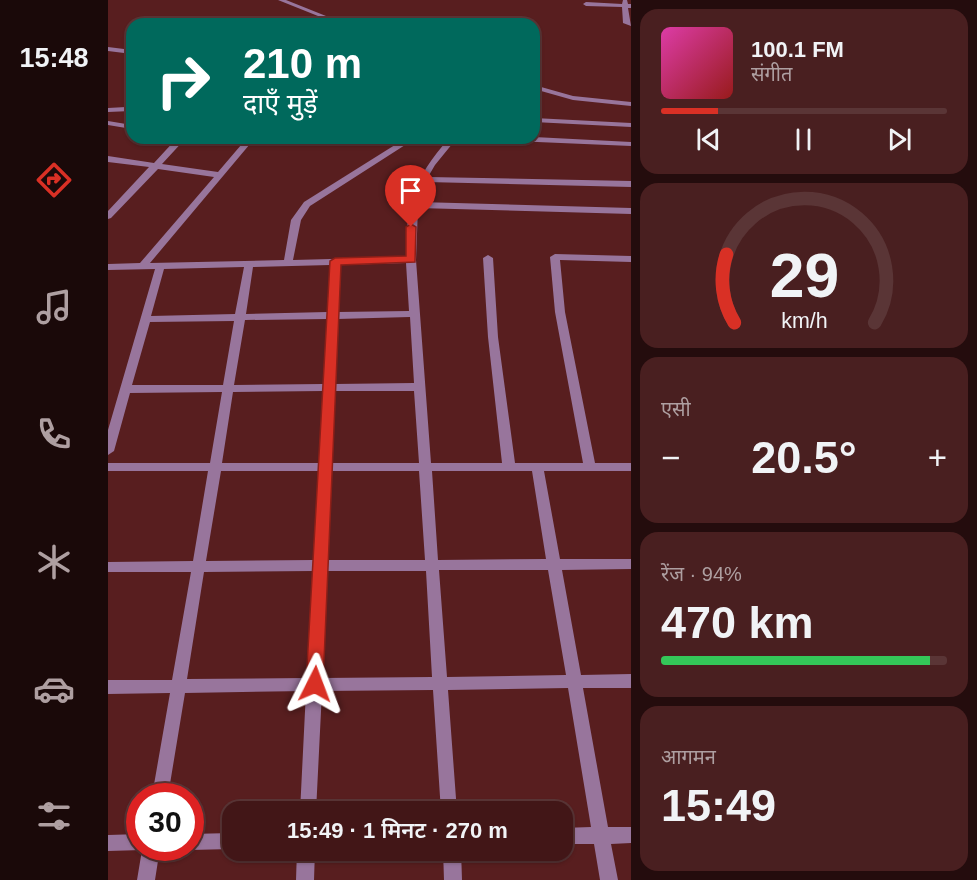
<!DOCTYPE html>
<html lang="hi">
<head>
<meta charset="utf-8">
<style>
	:root { --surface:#421617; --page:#491f20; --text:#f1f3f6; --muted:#ae9fa1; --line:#5a3536; --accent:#d93025 }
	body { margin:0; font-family:Arial,"Noto Sans Devanagari",sans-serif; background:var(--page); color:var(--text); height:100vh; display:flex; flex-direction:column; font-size:22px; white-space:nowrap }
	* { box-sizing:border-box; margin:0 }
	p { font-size:20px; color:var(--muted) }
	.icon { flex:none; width:33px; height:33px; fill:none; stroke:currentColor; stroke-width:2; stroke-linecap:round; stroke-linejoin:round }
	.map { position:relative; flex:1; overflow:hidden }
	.side { display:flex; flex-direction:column; gap:9px; padding:9px; background:#240c0d; width:346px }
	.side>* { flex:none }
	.hud { position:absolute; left:18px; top:18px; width:414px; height:126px; border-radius:18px; box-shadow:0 2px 4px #0004,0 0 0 2px var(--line); background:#00695c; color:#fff; overflow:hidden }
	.speed { position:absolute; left:18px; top:783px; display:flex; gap:12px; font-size:30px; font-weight:700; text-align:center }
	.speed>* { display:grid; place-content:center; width:78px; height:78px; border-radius:50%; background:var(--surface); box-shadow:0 2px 4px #0004,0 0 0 2px var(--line); line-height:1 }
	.speed .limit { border:9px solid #d22; background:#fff; color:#111 }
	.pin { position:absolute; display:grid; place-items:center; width:51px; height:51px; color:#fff; margin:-62px -26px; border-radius:50% 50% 50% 0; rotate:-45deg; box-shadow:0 0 6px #0007 }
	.pin .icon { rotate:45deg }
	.me { position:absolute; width:66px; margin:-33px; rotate:3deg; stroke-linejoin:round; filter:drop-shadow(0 0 4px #0008) }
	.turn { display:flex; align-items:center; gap:21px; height:126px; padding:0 18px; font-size:27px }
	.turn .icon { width:78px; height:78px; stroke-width:2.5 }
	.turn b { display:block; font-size:42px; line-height:51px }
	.big { font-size:45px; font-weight:600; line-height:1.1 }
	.side .tile { flex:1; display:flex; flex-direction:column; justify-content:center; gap:9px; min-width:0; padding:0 21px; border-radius:18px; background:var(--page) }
	.side .dial { align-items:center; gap:0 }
	.dial svg { height:156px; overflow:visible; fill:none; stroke:var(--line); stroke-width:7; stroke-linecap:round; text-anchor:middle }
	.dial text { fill:var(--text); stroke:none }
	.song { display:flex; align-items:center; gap:18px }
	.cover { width:72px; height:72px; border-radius:9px; background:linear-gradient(135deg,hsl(320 70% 55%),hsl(0 70% 35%)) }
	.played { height:6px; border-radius:3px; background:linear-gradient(90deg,var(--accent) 20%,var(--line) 20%) }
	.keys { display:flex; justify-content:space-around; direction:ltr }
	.heat { display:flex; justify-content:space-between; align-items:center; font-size:33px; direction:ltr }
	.charge { height:9px; border-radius:4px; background:linear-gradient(90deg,#34c759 94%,var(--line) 0) }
	.trip { position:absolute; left:114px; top:801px; width:351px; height:60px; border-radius:18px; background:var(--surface); box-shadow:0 2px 4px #0004,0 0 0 2px var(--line); font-weight:600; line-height:60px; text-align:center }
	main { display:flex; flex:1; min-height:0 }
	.dock { display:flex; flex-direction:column; width:108px; justify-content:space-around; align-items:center; background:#1a0909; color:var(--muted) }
	.dock .icon { width:42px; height:42px }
	.dock .active { color:var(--accent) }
	.dock b { font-size:27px; color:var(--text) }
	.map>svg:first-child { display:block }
</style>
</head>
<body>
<main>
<nav class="dock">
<b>15:48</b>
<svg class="icon active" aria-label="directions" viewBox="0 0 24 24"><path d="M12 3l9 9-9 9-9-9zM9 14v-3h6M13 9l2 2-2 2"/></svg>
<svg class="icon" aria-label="music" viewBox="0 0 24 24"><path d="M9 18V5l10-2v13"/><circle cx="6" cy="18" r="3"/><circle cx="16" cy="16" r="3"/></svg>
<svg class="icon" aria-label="phone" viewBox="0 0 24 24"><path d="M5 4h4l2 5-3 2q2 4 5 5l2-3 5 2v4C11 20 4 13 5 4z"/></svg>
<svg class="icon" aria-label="climate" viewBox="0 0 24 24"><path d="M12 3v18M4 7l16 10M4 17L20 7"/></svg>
<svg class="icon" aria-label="car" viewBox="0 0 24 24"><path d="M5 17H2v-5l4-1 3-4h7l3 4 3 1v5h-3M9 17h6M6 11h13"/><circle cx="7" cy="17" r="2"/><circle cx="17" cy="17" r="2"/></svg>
<svg class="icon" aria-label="filters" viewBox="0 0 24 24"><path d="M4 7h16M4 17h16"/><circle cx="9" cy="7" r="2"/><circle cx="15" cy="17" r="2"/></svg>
</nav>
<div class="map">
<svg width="523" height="880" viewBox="0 0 523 880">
	<rect width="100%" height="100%" fill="#581e1f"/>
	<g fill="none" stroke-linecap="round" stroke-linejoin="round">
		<g fill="#98759c" fill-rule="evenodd">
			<polygon points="170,0 178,0 238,24 230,24"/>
			<polygon points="515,0 519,0 520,4 523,4 523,8 520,8 523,26 515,23 514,7 478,6 475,4 478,2 514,4"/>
			<polygon points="426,85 465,96 523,102 523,106 465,100 426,89"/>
		</g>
		<g fill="#98759c" fill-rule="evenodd">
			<polygon points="0,47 24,50 24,54 0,51"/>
			<polygon points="24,104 23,111 0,112 0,108 18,107"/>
			<polygon points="426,118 523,123 523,127 426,122"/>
			<polygon points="0,121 24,125 24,129 0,125"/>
			<polygon points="426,137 523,142 523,146 381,140 377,138"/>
			<path d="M 69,138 L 78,138 L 54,164 L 110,172 L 139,138 L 147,138 L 42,263 L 176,260 L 183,220 L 196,202 L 298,138 L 308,138 L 202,206 L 193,220 L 185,260 L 298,257 C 299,200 304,182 341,138 L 349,138 L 327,165 L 320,177 L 523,181 L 523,187 L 318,182 L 311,202 L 523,208 L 523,214 L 310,208 L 308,260 L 323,463 L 394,463 L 380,337 L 375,258 L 380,255 L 385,258 L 390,337 L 407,463 L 475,463 L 447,312 L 442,257 L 447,254 L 523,256 L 523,262 L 452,260 L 457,312 L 487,463 L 523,463 L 523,471 L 436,471 L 452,559 L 523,559 L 523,569 L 454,570 L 473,675 L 523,674 L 523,688 L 475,688 L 500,827 L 523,827 L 523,843 L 503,844 L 510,880 L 492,880 L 486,844 L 454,844 L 454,828 L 483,827 L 460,688 L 340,690 L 349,812 L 333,812 L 325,690 L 214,691 L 208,812 L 192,812 L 198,691 L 77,693 L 60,796 L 44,796 L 62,693 L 0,694 L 0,680 L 64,680 L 83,572 L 0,572 L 0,562 L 85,561 L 100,471 L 0,471 L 0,463 L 102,463 L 114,392 L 22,393 L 6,451 L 0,455 L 0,430 L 47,269 L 0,270 L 0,264 L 32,263 L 106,177 L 50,169 L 3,218 L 0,219 L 0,211 L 41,167 L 0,162 L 0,156 L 46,163 ZM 298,263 L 301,311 L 230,312 L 232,265 ZM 222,265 L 219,312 L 138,314 L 145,267 ZM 136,267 L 127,314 L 43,316 L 56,269 ZM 302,317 L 306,383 L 227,384 L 229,319 ZM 219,319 L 215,384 L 126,385 L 137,320 ZM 126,321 L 115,385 L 24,385 L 42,322 ZM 215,391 L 211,463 L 114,463 L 125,392 ZM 226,391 L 306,391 L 311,463 L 223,463 ZM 113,471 L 210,471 L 206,560 L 98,561 ZM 223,471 L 311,471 L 317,560 L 219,560 ZM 324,471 L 424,471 L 438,559 L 330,560 ZM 331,570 L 440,570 L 458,675 L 339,677 ZM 205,571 L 199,678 L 79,679 L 96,572 ZM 219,571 L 318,571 L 324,677 L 214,678 Z"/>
			<polygon points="124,833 124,849 82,850 76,848 82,848 82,834"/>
			<polygon points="32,834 32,848 52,848 47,880 29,880 34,850 0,851 0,835"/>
			<polygon points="189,850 207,850 206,880 188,880"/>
			<polygon points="335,850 353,850 354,880 336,880"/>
		</g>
	</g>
	<polygon fill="#d93025" stroke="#8d1f18" stroke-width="1.5" points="303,224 308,227 307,262 233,265 215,684 213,690 207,692 201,690 198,684 222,261 227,258 298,256 298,227"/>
</svg>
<div class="speed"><div class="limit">30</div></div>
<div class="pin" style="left:303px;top:227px;background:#d93025"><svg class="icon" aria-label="arrive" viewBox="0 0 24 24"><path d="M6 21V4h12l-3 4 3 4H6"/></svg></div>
<svg class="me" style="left:207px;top:684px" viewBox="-20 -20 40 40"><path d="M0-17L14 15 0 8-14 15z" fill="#d93025" stroke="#fff" stroke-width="4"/></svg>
<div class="trip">15:49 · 1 मिनट · 270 m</div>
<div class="hud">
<div class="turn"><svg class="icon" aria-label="right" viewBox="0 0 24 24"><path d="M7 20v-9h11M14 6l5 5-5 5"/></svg><div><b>210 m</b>दाएँ मुड़ें</div></div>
</div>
</div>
<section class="side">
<div class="tile">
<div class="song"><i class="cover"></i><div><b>100.1 FM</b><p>संगीत</p></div></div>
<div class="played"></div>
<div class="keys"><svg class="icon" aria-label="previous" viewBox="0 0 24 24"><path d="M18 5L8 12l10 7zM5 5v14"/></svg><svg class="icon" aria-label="pause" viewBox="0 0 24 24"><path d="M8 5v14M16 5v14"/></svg><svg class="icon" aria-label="next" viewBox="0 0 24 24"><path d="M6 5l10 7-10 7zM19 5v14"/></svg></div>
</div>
<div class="tile dial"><svg viewBox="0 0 100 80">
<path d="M14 69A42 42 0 1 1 86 69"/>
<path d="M14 69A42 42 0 0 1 10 34" stroke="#d93025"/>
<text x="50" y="56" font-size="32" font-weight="700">29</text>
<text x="50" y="72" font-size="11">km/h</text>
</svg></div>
<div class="tile"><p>एसी</p>
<div class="heat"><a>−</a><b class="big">20.5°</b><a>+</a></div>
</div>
<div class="tile"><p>रेंज · 94%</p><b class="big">470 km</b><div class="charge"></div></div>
<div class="tile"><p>आगमन</p><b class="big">15:49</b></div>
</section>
</main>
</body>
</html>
